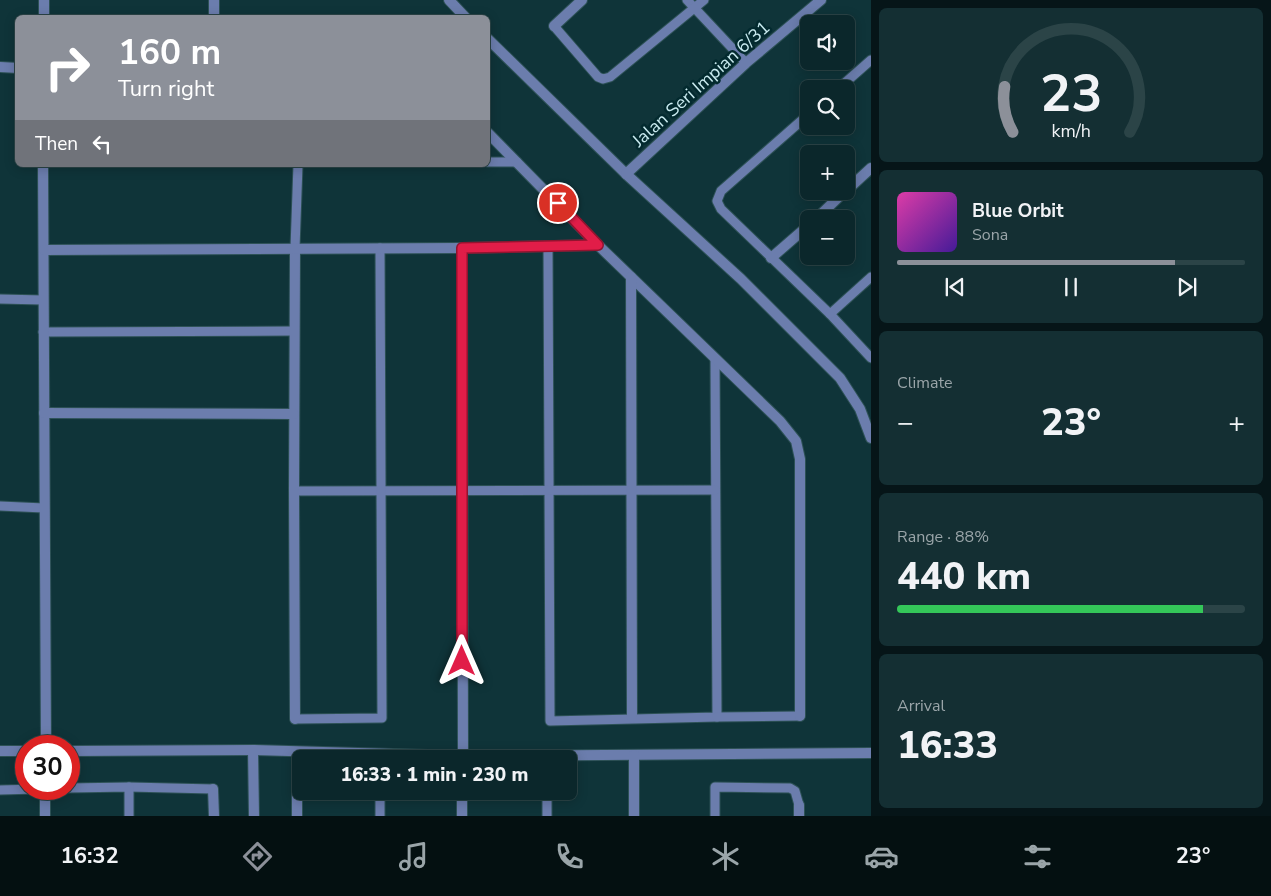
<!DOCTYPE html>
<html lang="en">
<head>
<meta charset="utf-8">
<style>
	:root { --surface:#0b272b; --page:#142f33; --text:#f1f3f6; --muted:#9aa5a9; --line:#2b4447; --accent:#8c9099 }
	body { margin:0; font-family:"Nunito Sans",sans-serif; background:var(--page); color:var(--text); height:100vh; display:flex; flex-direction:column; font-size:19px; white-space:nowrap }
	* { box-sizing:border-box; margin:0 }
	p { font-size:16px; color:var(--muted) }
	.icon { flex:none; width:28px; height:28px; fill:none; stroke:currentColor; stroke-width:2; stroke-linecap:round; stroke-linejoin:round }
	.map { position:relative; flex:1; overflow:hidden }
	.drawer { display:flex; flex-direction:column; gap:8px; padding:8px; background:#061518; width:400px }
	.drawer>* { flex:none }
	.hud { position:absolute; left:15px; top:15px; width:475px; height:152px; border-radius:8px; box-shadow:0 2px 12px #0003,0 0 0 1px var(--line); background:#8c9099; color:#fff; overflow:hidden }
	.fabs { position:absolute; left:800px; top:15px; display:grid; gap:10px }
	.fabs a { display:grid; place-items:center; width:55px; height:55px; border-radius:8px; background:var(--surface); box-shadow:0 2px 12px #0003,0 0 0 1px var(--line); font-size:25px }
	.speed { position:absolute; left:15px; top:735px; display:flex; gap:10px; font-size:25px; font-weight:700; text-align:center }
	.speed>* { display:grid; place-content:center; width:65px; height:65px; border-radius:50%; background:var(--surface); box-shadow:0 2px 12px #0003,0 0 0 1px var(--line); line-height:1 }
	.speed .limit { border:8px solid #d22; background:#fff; color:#111 }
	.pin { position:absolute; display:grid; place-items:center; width:42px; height:42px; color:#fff; margin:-21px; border:2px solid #fff; border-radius:50%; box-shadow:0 1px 5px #0007 }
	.me { position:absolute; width:55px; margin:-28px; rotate:0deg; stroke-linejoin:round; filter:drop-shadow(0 0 4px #0008) }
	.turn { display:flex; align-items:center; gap:18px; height:105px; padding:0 20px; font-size:22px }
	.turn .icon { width:65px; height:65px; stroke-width:2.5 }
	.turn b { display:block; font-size:35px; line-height:42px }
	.then { display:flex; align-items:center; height:48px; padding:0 20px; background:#0003; gap:10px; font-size:19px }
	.big { font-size:38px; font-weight:800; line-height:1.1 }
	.drawer .tile { flex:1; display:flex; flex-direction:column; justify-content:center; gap:8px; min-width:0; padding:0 18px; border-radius:8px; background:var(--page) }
	.drawer .dial { align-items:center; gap:0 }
	.dial svg { height:130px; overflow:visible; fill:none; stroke:var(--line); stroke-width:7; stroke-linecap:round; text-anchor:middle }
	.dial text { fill:var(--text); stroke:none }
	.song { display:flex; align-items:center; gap:15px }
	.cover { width:60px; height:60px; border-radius:8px; background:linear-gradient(135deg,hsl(320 70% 55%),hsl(260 70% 35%)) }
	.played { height:5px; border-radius:2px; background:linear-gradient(90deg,var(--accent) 80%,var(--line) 80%) }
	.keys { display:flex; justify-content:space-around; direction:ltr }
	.heat { display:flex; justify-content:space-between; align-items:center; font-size:28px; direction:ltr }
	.charge { height:8px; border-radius:4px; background:linear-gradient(90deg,#34c759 88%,var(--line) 0) }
	.trip { position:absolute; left:292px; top:750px; width:285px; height:50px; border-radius:8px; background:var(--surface); box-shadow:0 2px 12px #0003,0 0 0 1px var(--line); font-weight:800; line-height:50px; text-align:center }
	.tab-bar { display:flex; height:80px; justify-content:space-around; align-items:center; background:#041011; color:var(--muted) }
	.tab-bar .icon { width:35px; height:35px }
	.tab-bar .on { color:var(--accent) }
	.tab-bar b { font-size:22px; color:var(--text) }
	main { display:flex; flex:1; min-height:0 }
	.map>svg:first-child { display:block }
</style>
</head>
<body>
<main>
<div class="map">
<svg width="871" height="816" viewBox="0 0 871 816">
	<rect width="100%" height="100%" fill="#0f3439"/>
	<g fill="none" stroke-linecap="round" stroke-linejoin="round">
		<defs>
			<g id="service">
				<polyline points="687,0 746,63"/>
				<polyline points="554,26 598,77 603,79 610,77 704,0"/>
				<polyline points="838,89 871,60"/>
				<polyline points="809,114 721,191 717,201 721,209 830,314 871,358"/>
				<polyline points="488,162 517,162"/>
				<polyline points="548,246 550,721 717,717 715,359"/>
				<polyline points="295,248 298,165"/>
				<polyline points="0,299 43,300"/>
				<polyline points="830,314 871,277"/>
				<polyline points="43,332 294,331"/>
				<polyline points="294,491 715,490"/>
				<polyline points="0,506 44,508"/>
				<polyline points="717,717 800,716"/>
				<polyline points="295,719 382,718 380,248"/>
				<polyline points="129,787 213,789"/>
				<polyline points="69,788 129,787 129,816"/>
				<polyline points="0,790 37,789"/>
				<polyline points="380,791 380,816"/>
				<polyline points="547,791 547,816"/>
				<polyline points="715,816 715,787 790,788 795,791 799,805"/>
			</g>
			<g id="minor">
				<polyline points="44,0 44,18"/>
				<polyline points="214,0 214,18"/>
				<polyline points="449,0 466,18"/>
				<polyline points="554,26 582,0"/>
				<polyline points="488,39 626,174 741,279 840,378 860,409 871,438"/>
				<polyline points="0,67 18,68"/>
				<polyline points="488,133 598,245 780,421 796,441 800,459 800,716"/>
				<polyline points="43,165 46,746"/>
				<polyline points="626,174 746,63 821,0"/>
				<polyline points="846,191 871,168"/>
				<polyline points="816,219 845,191"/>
				<polyline points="295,248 294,491 295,719"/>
				<polyline points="462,248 463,756"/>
				<polyline points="44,250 462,248 598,245"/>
				<polyline points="771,258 809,225"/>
				<polyline points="631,277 632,718"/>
				<polyline points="44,413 294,414"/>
				<polyline points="253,750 254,816"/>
				<polyline points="0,751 26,751"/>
				<polyline points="69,751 253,750 463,756 871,753"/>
				<polyline points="45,789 45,816"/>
				<polyline points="213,789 214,816"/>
				<polyline points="297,789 297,816"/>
				<polyline points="799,805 799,816"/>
				<polyline points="462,816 462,791"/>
				<polyline points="634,816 634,755"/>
			</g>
		</defs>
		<use href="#service" stroke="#2d5156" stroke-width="11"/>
		<use href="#minor" stroke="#2d5156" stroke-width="12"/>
		<use href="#service" stroke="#6b7dad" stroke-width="9"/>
		<use href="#minor" stroke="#6b7dad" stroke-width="10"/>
	</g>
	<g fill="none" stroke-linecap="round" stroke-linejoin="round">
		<defs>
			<polyline id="route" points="462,661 462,248 598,245 558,203"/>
		</defs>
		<use href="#route" stroke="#92132f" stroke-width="12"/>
		<use href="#route" stroke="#e11d48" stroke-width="9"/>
	</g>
	<g text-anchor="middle" stroke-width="5" stroke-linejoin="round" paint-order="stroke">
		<g font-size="18" fill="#caebf0" stroke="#032a2f">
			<text transform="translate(701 84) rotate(-42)" y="6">Jalan Seri Impian 6/31</text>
		</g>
	</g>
</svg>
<div class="fabs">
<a><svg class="icon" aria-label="sound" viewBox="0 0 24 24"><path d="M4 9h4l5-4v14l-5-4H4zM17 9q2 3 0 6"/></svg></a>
<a><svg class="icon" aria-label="search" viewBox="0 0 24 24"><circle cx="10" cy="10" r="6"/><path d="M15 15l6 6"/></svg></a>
<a>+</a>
<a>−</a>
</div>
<div class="speed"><div class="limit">30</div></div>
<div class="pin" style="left:558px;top:203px;background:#d93025"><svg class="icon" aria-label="arrive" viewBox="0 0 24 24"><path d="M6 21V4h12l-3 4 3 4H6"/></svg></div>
<svg class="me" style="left:462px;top:661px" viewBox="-20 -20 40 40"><path d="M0-17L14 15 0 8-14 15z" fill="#e11d48" stroke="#fff" stroke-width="4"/></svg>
<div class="trip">16:33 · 1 min · 230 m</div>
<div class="hud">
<div class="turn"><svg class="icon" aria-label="right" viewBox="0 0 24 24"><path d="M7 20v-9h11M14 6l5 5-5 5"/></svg><div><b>160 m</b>Turn right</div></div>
<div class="then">Then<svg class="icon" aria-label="left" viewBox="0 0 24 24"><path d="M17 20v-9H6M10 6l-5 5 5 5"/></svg></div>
</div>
</div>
<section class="drawer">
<div class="tile dial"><svg viewBox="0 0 100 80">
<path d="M14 69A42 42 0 1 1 86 69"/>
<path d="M14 69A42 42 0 0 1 9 41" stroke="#8c9099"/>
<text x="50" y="56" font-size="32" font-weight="700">23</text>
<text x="50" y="72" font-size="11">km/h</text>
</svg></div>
<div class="tile">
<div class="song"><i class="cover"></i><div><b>Blue Orbit</b><p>Sona</p></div></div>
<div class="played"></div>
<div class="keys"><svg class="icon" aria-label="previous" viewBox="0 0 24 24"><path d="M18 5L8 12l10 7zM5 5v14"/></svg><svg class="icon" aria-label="pause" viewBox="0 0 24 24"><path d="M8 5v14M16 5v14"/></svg><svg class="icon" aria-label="next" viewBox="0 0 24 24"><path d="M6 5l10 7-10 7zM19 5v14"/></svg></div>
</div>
<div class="tile"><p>Climate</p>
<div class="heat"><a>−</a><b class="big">23°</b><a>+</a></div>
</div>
<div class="tile"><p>Range · 88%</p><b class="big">440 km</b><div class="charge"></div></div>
<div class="tile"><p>Arrival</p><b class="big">16:33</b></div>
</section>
</main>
<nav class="tab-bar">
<b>16:32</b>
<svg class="icon on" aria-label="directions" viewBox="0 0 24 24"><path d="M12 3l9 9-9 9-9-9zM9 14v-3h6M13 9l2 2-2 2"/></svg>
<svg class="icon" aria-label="music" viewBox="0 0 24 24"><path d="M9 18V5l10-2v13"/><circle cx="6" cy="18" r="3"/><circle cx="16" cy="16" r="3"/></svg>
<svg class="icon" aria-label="phone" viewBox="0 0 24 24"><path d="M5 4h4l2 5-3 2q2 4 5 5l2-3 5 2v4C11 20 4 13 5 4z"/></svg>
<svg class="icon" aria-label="climate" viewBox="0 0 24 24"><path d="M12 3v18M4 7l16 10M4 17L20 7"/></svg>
<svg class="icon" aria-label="car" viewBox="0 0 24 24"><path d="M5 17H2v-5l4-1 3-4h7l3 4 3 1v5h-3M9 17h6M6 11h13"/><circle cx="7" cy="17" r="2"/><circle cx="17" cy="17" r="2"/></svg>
<svg class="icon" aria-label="filters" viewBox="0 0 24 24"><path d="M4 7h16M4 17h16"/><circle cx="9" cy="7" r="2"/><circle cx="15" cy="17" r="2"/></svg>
<b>23°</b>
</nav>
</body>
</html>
